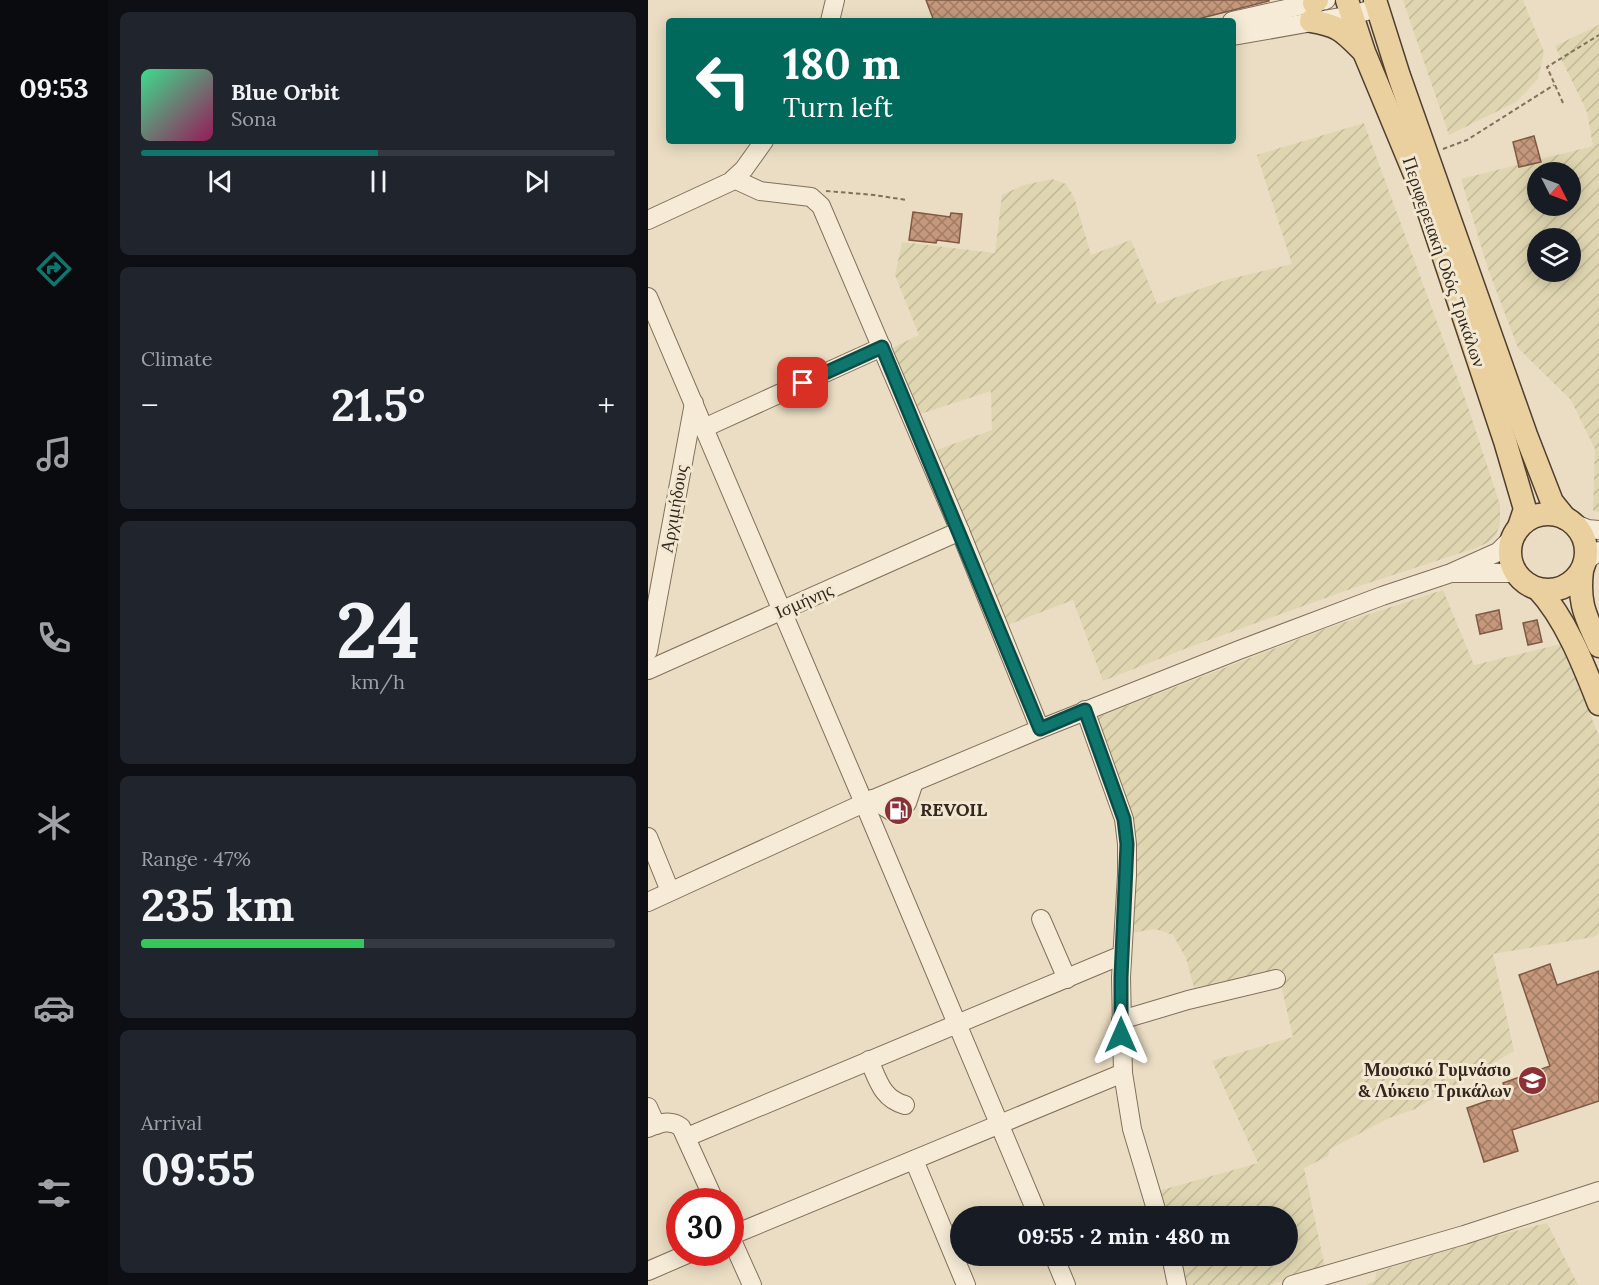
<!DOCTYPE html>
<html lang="en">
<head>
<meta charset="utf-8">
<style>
	:root { --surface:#171b24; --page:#20242c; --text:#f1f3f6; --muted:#9ea1a6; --line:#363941; --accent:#0f766e }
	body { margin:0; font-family:Lora,serif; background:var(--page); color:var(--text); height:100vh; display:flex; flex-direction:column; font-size:22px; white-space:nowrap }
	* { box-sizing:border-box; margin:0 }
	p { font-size:20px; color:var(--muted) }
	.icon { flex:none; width:33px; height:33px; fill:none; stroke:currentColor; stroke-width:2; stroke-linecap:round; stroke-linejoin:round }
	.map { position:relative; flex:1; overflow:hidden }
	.sheet { display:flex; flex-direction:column; gap:12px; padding:12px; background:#0d0f14; width:540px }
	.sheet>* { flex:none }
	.hud { position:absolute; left:18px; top:18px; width:570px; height:126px; border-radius:6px; box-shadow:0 3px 15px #0003; background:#00695c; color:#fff; overflow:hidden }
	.needle { width:39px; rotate:132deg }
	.fabs { position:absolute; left:879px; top:162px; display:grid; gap:12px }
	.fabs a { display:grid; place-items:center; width:54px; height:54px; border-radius:50%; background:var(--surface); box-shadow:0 3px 15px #0003; font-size:30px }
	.speed { position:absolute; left:18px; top:1188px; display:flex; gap:12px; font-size:30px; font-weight:700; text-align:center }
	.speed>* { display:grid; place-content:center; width:78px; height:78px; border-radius:50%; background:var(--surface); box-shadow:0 3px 15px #0003; line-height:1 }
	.speed .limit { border:9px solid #d22; background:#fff; color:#111 }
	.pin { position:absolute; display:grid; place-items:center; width:51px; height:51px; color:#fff; margin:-26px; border-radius:12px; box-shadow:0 3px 9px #0006 }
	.me { position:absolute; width:66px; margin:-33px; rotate:0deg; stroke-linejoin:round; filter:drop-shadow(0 0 4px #0008) }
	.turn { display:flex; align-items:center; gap:21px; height:126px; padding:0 18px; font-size:27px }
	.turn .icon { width:78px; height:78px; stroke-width:2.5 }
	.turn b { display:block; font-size:42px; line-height:51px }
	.big { font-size:45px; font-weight:700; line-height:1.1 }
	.sheet .card { flex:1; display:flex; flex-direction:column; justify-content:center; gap:9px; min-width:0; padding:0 21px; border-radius:9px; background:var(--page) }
	.sheet .dial { align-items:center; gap:0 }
	.dial b { font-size:78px; line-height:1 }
	.song { display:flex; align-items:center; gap:18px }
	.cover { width:72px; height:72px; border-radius:9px; background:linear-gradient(135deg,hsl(150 70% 55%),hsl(330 70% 35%)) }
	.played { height:6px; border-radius:3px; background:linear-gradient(90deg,var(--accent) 50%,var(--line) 50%) }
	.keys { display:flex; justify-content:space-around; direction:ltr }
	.heat { display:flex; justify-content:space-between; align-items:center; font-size:33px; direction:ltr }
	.charge { height:9px; border-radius:4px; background:linear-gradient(90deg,#34c759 47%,var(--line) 0) }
	.trip { position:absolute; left:302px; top:1206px; width:348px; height:60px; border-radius:30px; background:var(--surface); box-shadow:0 3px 15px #0003; font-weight:700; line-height:60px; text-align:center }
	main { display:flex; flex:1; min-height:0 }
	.dock { display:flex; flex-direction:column; width:108px; justify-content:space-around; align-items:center; background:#090b0e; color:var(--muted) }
	.dock .icon { width:42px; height:42px }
	.dock .on { color:var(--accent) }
	.dock b { font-size:27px; color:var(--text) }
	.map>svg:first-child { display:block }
</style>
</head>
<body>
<main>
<nav class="dock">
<b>09:53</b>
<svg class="icon on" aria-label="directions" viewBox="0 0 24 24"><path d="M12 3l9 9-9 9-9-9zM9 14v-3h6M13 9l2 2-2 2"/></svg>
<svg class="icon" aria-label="music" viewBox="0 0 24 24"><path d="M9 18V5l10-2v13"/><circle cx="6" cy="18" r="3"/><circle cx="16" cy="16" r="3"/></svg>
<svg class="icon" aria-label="phone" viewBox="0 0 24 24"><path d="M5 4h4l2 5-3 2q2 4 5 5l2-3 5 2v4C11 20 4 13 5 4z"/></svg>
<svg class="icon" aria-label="climate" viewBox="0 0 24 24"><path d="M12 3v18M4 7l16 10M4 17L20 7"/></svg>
<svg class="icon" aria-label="car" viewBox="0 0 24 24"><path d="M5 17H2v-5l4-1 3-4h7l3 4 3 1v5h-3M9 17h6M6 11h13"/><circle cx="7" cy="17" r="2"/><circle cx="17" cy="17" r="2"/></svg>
<svg class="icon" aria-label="filters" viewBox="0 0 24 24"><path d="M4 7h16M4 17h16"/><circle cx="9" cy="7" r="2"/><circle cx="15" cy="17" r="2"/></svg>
</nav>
<section class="sheet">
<div class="card">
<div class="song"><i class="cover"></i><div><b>Blue Orbit</b><p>Sona</p></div></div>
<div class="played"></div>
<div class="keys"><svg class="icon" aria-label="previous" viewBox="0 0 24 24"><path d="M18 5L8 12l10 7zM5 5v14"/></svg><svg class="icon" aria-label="pause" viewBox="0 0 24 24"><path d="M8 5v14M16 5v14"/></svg><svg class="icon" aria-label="next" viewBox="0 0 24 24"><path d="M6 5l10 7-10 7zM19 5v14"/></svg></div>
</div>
<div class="card"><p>Climate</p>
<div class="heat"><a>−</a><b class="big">21.5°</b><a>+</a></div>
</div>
<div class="card dial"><b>24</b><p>km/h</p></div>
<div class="card"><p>Range · 47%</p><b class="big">235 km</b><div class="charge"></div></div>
<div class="card"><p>Arrival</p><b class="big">09:55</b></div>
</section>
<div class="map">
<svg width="951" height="1285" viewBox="0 0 951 1285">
	<defs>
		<pattern id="farmland-furrows" width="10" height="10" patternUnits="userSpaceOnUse" patternTransform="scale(1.5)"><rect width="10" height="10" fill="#dfd6b1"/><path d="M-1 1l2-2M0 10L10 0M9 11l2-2" fill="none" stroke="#c0b898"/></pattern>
		<pattern id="building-cross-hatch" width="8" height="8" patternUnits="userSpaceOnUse" patternTransform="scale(1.5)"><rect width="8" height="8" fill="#c5987c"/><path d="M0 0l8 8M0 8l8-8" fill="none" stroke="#a17c65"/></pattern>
	</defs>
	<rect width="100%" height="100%" fill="#eaddc3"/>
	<g fill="url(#farmland-furrows)" fill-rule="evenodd">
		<polygon points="755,0 875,0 896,52 890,79 868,102 801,135"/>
		<path d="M 951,25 L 951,512 L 945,511 L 947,449 L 923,400 L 870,348 L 840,269 L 813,179 L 945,146 L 939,112 L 907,46 ZM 890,172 L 922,172 L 922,206 L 890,206 ZM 890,238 L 922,238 L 922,272 L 890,272 Z"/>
		<polygon points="716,123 820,407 852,505 852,525 847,536 841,542 828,548 708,587 539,648 455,681 425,600 357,626 286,451 344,430 343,391 272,414 242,349 271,335 247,275 254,242 347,253 354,195 376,185 404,179 418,184 426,197 443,255 483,240 509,304 578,280 644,264 609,155"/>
		<polygon points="795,590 826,665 913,644 951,736 951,934 945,937 845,954 866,1051 767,1109 741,1118 682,1149 680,1156 656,1168 677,1268 622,1285 536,1285 529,1256 639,1256 639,1216 516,1216 507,1192 610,1163 564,1061 645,1037 633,985 634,970 547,991 538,958 525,935 507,929 483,933 488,840 480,803 450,717 682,627"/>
		<polygon points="899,1223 930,1285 717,1285 727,1281 728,1272 840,1238"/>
	</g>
	<g fill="url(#building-cross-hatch)" stroke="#7f5944" stroke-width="1.5">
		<polygon points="278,0 621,0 621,1 542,21 286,21"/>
		<polygon points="886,136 893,162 871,167 865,142"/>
		<polygon points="265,212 302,217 303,213 314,214 311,243 289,240 288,243 261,240"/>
		<polygon points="851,610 854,629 832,634 828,615"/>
		<polygon points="889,620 894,642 880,645 875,623"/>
		<polygon points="902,964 909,985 951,971 951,1101 864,1130 870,1151 836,1162 819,1108 859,1094 855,1083 902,1066 871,975"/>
	</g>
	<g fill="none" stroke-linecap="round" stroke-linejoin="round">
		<defs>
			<g id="minor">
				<polyline points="182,21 187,0"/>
				<polyline points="584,21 678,0"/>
				<polyline points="585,36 704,15 729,8"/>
				<polyline points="86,179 112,191 163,197 173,206 312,531 392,729"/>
				<polyline points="0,220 82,182 96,169 116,141"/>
				<polyline points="0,297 216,803 390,1216"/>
				<polyline points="56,428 234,347"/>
				<polyline points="925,523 940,529 951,530"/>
				<polyline points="938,561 951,551"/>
				<polyline points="805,573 868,573"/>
				<polyline points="0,651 46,403"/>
				<polyline points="0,670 312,531"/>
				<polyline points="437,710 476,819 479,844 479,875 473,977 475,1073 484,1129 510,1216"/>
				<polyline points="224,799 243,811 259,803 266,782"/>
				<polyline points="0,837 22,891"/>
				<polyline points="0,902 216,803 392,729 591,650 734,596 803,573 850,552 864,538"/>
				<polyline points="393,919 419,979"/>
				<polyline points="473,1020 540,1000 628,979"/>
				<path d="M 221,1060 C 230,1080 234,1099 257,1105"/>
				<polyline points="0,1107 8,1125"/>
				<path d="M 0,1128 C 12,1123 22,1119 33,1127 L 67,1202"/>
				<polyline points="39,1137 474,955"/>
				<polyline points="266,1160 318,1285"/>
				<polyline points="82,1236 475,1073"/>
				<polyline points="82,1236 104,1285"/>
				<polyline points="406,1256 418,1285"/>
				<polyline points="523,1256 529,1285"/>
				<polyline points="0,1271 44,1252"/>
				<polyline points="644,1285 816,1235 951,1191"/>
			</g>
			<g id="major">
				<polyline points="699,0 716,52 775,194 857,441 877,509 871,527"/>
				<polyline points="727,0 751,76 878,435 904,502 917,518"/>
				<polyline points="666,3 669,0"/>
				<path d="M 663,21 C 692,26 695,31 715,51"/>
				<circle cx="900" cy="552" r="38"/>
				<path d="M 934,570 C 930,605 938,616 951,646"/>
				<path d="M 890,589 C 918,619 936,666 951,704"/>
			</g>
		</defs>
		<use href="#minor" stroke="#826f5c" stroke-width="20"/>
		<use href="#major" stroke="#503e2f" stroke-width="25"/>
		<g stroke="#826f5c" stroke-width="2" stroke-dasharray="4.5 3" stroke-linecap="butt">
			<polyline points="915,103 899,67 951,35"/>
			<polyline points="795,149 819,140 906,85"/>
			<polyline points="178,191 226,195 259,200"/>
		</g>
		<use href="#minor" stroke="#f5ebd6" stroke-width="18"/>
		<use href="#major" stroke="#ead09e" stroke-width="22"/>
	</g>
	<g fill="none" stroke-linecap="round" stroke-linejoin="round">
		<defs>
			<polyline id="route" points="155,383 234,347 392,729 437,710 476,819 479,844 473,977 473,1035"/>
		</defs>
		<use href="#route" stroke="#0a4d48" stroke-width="15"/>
		<use href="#route" stroke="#0f766e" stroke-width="10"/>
	</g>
	<defs>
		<symbol id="fuel-disc" viewBox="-11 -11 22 22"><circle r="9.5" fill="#8c3135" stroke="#f2e8d2"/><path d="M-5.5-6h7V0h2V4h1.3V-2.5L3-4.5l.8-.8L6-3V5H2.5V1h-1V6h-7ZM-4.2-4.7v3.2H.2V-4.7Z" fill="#fff"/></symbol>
		<symbol id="school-disc" viewBox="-11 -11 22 22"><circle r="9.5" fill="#8c3135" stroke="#f2e8d2"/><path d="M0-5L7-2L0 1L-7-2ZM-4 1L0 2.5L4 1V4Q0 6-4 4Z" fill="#fff"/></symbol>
	</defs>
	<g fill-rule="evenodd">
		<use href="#fuel-disc" x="234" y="794" width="33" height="33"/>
		<use href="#school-disc" x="868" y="1064" width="33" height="33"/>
	</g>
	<g text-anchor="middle" stroke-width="6" stroke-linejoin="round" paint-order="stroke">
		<g font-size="18" fill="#34281e" stroke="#f2e8d2">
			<text transform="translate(796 262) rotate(71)" y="6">Περιφερειακή Οδός Τρικάλων</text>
			<text transform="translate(26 509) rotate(-80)" y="6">Αρχιμήδους</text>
			<text transform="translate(156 601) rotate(-24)" y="6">Ισμήνης</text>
		</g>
		<g font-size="18" font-weight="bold" fill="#34281e" stroke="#f2e8d2" text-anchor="start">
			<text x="272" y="816">REVOIL</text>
			<text x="863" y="1076" text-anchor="end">Μουσικό Γυμνάσιο<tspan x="863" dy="21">&amp; Λύκειο Τρικάλων</tspan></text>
		</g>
	</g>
</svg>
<div class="fabs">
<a><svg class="needle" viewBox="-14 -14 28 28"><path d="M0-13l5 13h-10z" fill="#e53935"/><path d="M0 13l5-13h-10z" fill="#9ea1a6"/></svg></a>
<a><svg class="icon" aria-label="layers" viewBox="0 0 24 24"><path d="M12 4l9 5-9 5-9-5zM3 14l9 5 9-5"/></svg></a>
</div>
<div class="speed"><div class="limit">30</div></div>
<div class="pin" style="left:155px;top:383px;background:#d93025"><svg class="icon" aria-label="arrive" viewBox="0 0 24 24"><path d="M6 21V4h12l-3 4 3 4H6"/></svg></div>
<svg class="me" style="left:473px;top:1035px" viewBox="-20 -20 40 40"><path d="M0-17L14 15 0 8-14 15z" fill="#0f766e" stroke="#fff" stroke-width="4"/></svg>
<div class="trip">09:55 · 2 min · 480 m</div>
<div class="hud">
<div class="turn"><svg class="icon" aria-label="left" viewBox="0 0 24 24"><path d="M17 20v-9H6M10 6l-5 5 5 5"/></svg><div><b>180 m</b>Turn left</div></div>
</div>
</div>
</main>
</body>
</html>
